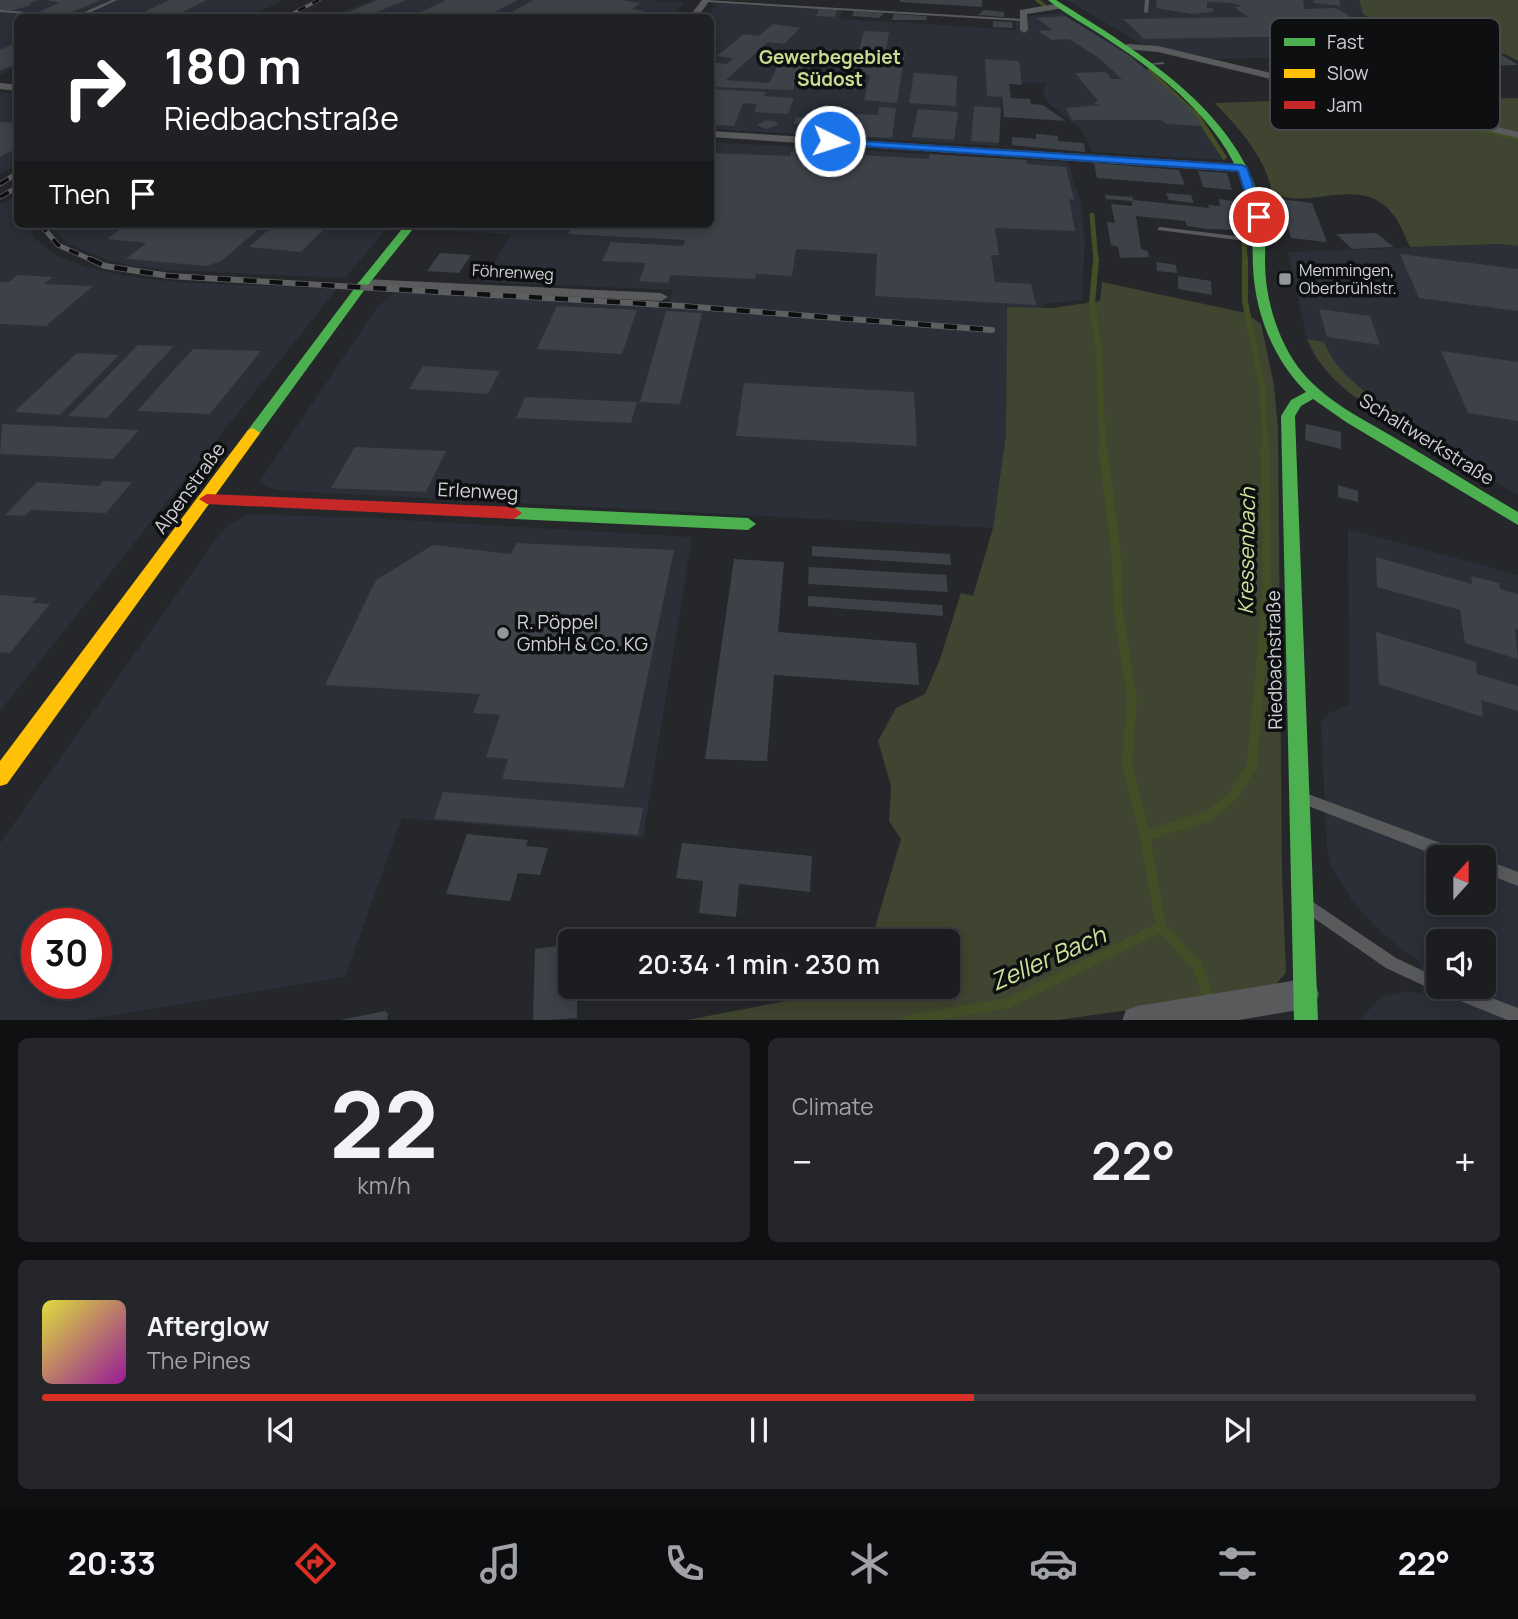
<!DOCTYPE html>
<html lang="en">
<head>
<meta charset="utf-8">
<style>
	:root { --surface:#1c1d20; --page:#252629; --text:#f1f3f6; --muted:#a0a2a5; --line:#3a3b3e; --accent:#d93025 }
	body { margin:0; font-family:Manrope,sans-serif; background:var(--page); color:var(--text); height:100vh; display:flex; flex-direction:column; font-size:26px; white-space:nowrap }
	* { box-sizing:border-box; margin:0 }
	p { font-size:23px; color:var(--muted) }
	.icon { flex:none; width:38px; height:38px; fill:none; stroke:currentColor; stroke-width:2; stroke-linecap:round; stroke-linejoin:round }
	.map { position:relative; height:1020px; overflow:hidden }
	.drawer { display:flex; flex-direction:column; gap:18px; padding:18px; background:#0f1012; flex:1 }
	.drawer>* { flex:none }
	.guide { position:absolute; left:14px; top:14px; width:700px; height:214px; border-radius:10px; box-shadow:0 4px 18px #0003,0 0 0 2px var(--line); background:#202124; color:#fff; overflow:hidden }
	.needle { width:46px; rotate:21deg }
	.controls { position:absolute; left:1426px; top:845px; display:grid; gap:14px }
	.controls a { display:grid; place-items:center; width:70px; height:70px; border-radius:10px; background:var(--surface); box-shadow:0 4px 18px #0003,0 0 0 2px var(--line); font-size:35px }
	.speed { position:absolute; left:21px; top:908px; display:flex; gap:14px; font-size:35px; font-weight:700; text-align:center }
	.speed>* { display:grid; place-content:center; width:91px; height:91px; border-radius:50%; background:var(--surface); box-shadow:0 4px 18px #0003,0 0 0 2px var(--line); line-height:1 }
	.speed .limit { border:10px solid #d22; background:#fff; color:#111 }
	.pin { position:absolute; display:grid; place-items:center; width:60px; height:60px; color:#fff; margin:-30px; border:4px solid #fff; border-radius:50%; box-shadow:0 2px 7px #0007 }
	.me { position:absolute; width:77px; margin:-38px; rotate:94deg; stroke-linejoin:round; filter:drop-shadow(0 0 5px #0008) }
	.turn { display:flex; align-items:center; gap:24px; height:147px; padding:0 35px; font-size:32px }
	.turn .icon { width:91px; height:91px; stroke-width:2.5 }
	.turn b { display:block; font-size:49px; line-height:60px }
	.then { display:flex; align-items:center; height:66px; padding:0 35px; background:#0003; gap:14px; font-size:26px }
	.big { font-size:52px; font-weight:600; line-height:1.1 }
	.drawer .card { flex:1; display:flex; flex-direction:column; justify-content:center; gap:10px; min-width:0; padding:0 24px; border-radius:10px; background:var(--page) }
	.drawer .dial { align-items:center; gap:0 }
	.dial b { font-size:91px; line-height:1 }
	.song { display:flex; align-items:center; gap:21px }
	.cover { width:84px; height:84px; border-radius:10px; background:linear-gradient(135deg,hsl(60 70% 55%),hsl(300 70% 35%)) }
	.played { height:7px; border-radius:4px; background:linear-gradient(90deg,var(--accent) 65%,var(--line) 65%) }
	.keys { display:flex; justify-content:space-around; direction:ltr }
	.heat { display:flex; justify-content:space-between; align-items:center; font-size:38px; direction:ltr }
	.drawer .tiles { flex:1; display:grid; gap:18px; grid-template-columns:1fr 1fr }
	.card:last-child { grid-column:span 2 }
	.trip { position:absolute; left:558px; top:929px; width:402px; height:70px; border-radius:10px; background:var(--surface); box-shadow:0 4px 18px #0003,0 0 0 2px var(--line); font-weight:600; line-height:70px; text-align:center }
	.tab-bar { display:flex; height:112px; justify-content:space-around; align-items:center; background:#0b0c0d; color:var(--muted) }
	.tab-bar .icon { width:49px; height:49px }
	.tab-bar .active { color:var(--accent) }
	.tab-bar b { font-size:32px; color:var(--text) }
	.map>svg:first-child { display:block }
</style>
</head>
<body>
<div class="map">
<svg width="1518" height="1021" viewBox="0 0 1518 1021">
	<rect width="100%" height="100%" fill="#25272a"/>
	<g fill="#2a2f38" fill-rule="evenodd">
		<polygon points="0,0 284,0 248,17 18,18 17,67 0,75"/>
		<polygon points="371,0 641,0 685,2 671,18 328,18"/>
		<polygon points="1067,0 1359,0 1364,14 1431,55 1205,59 1139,43"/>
		<polygon points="717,3 843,10 840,19 893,22 892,28 896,22 1016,30 1016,21 1026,20 1028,16 1062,13 1133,57 1190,108 1204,126 1222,160 1092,152 1082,130 1048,103 1043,94 1046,83 1009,84 1001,97 999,146 711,129 710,18 706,18"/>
		<polygon points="0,92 17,94 17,163 0,174"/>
		<polygon points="711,142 1068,162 1081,204 1085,240 1082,300 1044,304 1039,308 1007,307 1006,434 993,528 307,492 277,490 266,486 260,481 377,307 393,294 411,290 669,304 673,290 483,282 511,234 433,230 439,224 710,224"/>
		<polygon points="17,196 18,224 30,224 34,237 54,254 85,267 127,276 177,282 337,289 0,711 0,204"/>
		<polygon points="49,224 391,224 345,278 167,270 132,266 108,260 70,245"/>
		<polygon points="1500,244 1518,246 1518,495 1404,427 1414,422 1353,383 1331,359 1324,342 1307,339 1288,252"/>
		<path d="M 248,514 L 369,518 L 692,537 L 643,838 L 402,818 L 345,977 L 84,1020 L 0,1021 L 0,843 L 216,539 L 227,526 ZM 37,924 L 96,924 L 96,984 L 37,984 Z"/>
		<path d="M 1348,529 L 1518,575 L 1518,1020 L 1359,1020 L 1381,997 L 1408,991 L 1422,994 L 1420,963 L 1382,933 L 1353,902 L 1331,866 L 1327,850 L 1321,722 L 1329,713 L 1349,705 ZM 1438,858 L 1484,858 L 1484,903 L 1438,903 ZM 1438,942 L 1484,942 L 1484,987 L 1438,987 Z"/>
	</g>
	<g fill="#3f4530">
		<polygon points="1359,0 1518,0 1518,61 1505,54 1431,55 1363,14"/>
		<path d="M 1357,98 L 1518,136 L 1518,246 L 1500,244 L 1410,247 C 1405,237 1400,222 1392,213 C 1359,173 1308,213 1272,192 C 1265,156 1239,129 1215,103 Z"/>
		<polygon points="1518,98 1518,133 1377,100"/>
		<polygon points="1102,282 1246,313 1261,324 1274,385 1278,429 1282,876 1286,973 1276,984 1178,1003 1058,1020 682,1021 858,987 948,987 948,942 871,941 901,839 889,821 891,786 878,741 896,708 925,694 940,659 961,593 973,596 993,528 1006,434 1007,307 1052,308 1100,301"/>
		<path d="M 1307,339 L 1324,342 C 1340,382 1380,401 1415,422 L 1404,427 C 1365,405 1324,382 1307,339 Z"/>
	</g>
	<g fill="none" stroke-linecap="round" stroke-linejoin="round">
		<g stroke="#444e26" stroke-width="3.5">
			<polyline points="1037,0 1044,5"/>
			<polyline points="1149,70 1196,114"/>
			<polyline points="1341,96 1417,114"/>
		</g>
		<g stroke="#444e26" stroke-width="5">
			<polyline points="1195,112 1224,157"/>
			<polyline points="1410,112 1518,138"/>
			<polyline points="1242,204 1245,261"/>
			<polyline points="1092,215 1096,261"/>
		</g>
		<g stroke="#444e26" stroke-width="6">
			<polyline points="1096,259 1092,303 1099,351 1103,452"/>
			<polyline points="1245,259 1245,301 1263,392 1265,452"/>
		</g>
		<g stroke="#444e26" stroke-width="9">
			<polyline points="1103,450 1116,552 1119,615 1132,700"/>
			<polyline points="1258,700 1267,587 1265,450"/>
		</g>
		<g stroke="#444e26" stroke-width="10">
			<polyline points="1132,698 1127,765 1145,836 1161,927 1197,966 1212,1005"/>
			<polyline points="1145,836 1209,816 1232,797 1252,766 1258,698"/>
			<polyline points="906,1021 1008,1003 1161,927"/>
		</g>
	</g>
	<g fill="#3d4249">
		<polygon points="0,0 38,0 30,3 32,5 10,11 0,10"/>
		<polygon points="46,0 101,0 67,14 36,13 59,3"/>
		<polygon points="169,0 207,0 171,18 131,18"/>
		<polygon points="377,0 407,0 362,18 335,18"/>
		<polygon points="446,0 518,0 483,18 408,18"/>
		<polygon points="533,0 620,0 641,3 632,9 644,11 633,18 501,18"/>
		<polygon points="900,0 982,0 982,7 900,2"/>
		<polygon points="1157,0 1303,0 1304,9 1336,8 1362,24 1352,24 1357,26 1366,26 1380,35 1144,39 1123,19 1248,17 1234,7 1241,6 1232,3 1207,2 1207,8 1213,8 1213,12 1192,14 1156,8"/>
		<polygon points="1313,0 1339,0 1341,6 1314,3"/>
		<polygon points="819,9 837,10 834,17 816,16"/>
		<polygon points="984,10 1004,12 1004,17 978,15"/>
		<polygon points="854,11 881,13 884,13 879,18 852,16"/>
		<polygon points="894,14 927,16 926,20 892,20"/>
		<polygon points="1065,16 1130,56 1189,108 1202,126 1168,124 1160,120 1072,120 1066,108 1100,105 1093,103 1098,101 1075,73 1102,72 1107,73 1111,79 1122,79 1099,58 1069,39 1052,40 1038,31 1053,30 1036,18"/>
		<polygon points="993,21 1012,22 1013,28 993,27"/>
		<polygon points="773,24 800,28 784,44 768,42 726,80 769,83 784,54 805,55 803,60 806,61 803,69 799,69 793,90 710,87 710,62 727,64 733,58 717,56 744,34 759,36"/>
		<polygon points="864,31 889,32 886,51 905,52 897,103 864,100 870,75 853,74"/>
		<polygon points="18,42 18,63 0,71 0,50"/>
		<polygon points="1460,55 1502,55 1518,65 1480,66 1468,59 1444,60 1437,56"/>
		<polygon points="985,59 1019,61 1022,85 1009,84 1011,98 1030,99 1031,104 1043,105 1066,121 1004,117 1002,97 987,96"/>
		<polygon points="914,73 957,76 956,106 909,103"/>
		<polygon points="710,89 766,92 764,96 794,98 788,114 754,112 757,104 743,103 734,126 716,125 710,124"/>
		<polygon points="974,106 1001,108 999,143 971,141"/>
		<polygon points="879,107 896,108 892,138 853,136 857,114 878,115"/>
		<polygon points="918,109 958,112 954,140 912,137"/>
		<polygon points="796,117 809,118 807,124 819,125 816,133 797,132 800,124 794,124"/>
		<polygon points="766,120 776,122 778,125 766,129 757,125"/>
		<polygon points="0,122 18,123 18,147 0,157"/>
		<polygon points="1036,134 1058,136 1058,141 1084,143 1085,152 1012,145 1012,137 1036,139"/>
		<polygon points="791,151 929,159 929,154 1026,160 1027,164 1066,167 1074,200 1069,199 1075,231 995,228 999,255 991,255 995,282 1031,284 1036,305 875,296 877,254 796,249 792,276 756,274 755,279 671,275 668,283 639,281 646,263 602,261 611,242 683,246 685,240 568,234 573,224 710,224 710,153 790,156"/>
		<polygon points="1094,163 1179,170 1185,185 1097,178"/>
		<polygon points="1198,171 1227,173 1232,190 1203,187"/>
		<polygon points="1166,193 1191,195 1194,203 1169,200"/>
		<polygon points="1130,194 1134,200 1209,208 1208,205 1220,206 1219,199 1234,201 1237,208 1232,207 1233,211 1239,212 1241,230 1207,229 1187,226 1185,221 1136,216 1141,249 1148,251 1149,257 1120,258 1118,247 1111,245 1107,222 1115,223 1111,204 1132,206 1132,201 1106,199 1105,195 1131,197"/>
		<polygon points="1279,199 1312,203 1327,242 1291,238"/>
		<polygon points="127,224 256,224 260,228 221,261 206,266 126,259 146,243 107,239"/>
		<polygon points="275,224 329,224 301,252 249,247"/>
		<polygon points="1376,233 1394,247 1352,249 1336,234"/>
		<polygon points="440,253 471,255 459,273 427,271"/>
		<polygon points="1400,254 1518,269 1518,311 1419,298"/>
		<polygon points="1156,262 1176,265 1177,273 1157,271"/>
		<polygon points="18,275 53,277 44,284 93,286 46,326 0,324 0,282 9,282"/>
		<polygon points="1178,276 1211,281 1212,295 1178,289"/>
		<polygon points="557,306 637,310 622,354 537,349"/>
		<polygon points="1319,309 1370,316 1380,345 1327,337"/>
		<polygon points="666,311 702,313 680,404 640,402"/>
		<polygon points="138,345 174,346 107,418 68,416"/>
		<polygon points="193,349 261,351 210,414 137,411"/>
		<polygon points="1441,351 1518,362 1518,421 1468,413"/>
		<polygon points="77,353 119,355 60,415 14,412"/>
		<polygon points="423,366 500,371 488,394 409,389"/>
		<polygon points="744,383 914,392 917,446 736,436"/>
		<polygon points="525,397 637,402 631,423 516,418"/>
		<polygon points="2,424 139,430 113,459 0,454"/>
		<polygon points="1306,424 1341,432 1341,449 1305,440"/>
		<polygon points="355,447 446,451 426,492 331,488"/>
		<polygon points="103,481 132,482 106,513 31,510 25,516 5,515 37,482 99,486"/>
		<polygon points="1338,485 1358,491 1358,502 1338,497"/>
		<polygon points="516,543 674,550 624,788 502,779 508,759 486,757 500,715 473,713 480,694 325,685 376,580 433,545 511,554"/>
		<polygon points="812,546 950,554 951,565 812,556"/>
		<polygon points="1376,557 1472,584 1471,576 1499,583 1500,589 1518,594 1518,630 1515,629 1518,659 1465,643 1460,610 1377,587"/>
		<polygon points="734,559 784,562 778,632 916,643 919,685 774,675 767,761 705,759"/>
		<polygon points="809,567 946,575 948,592 808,584"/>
		<polygon points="0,595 37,598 32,603 50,604 10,653 0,652"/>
		<polygon points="808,596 942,605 943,616 808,606"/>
		<polygon points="1376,632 1476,662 1477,674 1518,686 1518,711 1481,700 1483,717 1379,684"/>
		<polygon points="443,792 643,808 638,835 434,819"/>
		<polygon points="467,834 528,840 526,846 548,848 540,875 518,873 510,901 446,894"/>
		<polygon points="682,843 812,856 810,892 739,884 736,917 699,913 703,881 676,878"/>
		<polygon points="570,944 570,987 577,987 577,1018 533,1021 535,949"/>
		<polygon points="385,1011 388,1014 387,1021 335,1021"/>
	</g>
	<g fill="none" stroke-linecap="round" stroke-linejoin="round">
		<g fill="#595a5b" fill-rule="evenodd">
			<polygon points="112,0 117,0 85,15 67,17 0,12 0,10 67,15 82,13"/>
			<polygon points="705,0 1021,19 1023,20 1021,21 706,2 704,1"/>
			<polygon points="1145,0 1149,0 1148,12 1146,13 1144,12"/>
			<polygon points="1163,62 1165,64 1150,65 1148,64"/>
			<polygon points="1160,227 1261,239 1264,241 1261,243 1158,230 1158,228"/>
			<polygon points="1308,794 1462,851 1467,853 1468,858 1443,858 1303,804 1302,800 1303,796"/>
			<polygon points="1484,859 1518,872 1518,886 1484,873"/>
			<polygon points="1313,902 1396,958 1438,978 1438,987 1463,987 1518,1008 1518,1021 1510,1021 1433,990 1386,968 1308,914 1306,909 1308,904"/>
		</g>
		<g fill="#595a5b" fill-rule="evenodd">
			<polygon points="702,0 710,0 697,18 688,18"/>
			<polygon points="1061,3 1064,8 1027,14 1028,30 1024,33 1020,30 1020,10"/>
			<polygon points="1128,44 1158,46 1518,132 1518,138 1158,52 1125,49 1125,45"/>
			<polygon points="0,83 18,85 18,91 0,89"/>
			<polygon points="710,131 1242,164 1248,168 1242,172 710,137"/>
			<polygon points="364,279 661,293 668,297 661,301 359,286 357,283"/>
			<polygon points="1304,979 1315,983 1319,994 1315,1005 1304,1009 1233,1021 1122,1021 1126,1010 1137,1006"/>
		</g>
		<g fill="#4caf50" fill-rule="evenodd">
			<path d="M 1048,0 L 1056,0 C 1140,53 1250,116 1265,225 C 1266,237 1265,250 1265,262 C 1265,298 1277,338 1298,367 C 1323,400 1361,418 1395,438 C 1436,462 1477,488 1518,512 L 1518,525 L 1346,422 L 1313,399 L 1301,406 L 1295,416 L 1318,1021 L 1294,1021 L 1281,416 L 1291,400 L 1306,392 C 1273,359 1255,313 1253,267 C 1252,237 1254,211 1243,183 C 1219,121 1164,76 1110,41 C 1090,27 1066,15 1048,0 Z"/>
			<polygon points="406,224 417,224 368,285 258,436 248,436 246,433 248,430 360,281"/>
			<polygon points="514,507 748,518 756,524 748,530 514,519 506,513"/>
		</g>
		<polygon fill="#ffc107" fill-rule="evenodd" points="253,428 260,433 258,436 7,784 0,786 0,761 248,430"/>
		<polygon fill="#c62828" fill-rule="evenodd" points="207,494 514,507 522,513 514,519 207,504 199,499"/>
		<defs>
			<polyline id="rail-far2" points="284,18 319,0"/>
			<g id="rail-far1">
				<polyline points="0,184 18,173"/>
				<polyline points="0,197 18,187"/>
				<polyline points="40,224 58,245 94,261"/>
			</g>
			<polyline id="rail" points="90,259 105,266 169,276 682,306 992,330"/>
		</defs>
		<use href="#rail-far2" stroke="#5e5f61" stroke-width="3.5"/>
		<use href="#rail-far1" stroke="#5e5f61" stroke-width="5"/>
		<use href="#rail" stroke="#5e5f61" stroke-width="6"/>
		<use href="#rail-far2" stroke="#0e0f11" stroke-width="2.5" stroke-dasharray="8" stroke-linecap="butt"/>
		<use href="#rail-far1" stroke="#0e0f11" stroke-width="3.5" stroke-dasharray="10" stroke-linecap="butt"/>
		<use href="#rail" stroke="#0e0f11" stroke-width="4.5" stroke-dasharray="13" stroke-linecap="butt"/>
	</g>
	<polygon fill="#1a73e8" stroke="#114b97" stroke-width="2" points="827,139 1242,165 1247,168 1264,217 1259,220 1253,217 1238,171 830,144 826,141"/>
	<g fill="#949698" stroke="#0e0f11" stroke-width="2.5">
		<rect x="1278" y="272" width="14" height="14" rx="3.5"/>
		<circle cx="503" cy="633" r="7"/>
	</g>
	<g text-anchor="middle" stroke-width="7" stroke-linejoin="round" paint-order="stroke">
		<g font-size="16" fill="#cfd1d4" stroke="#0e0f11" text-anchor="start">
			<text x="1299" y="276">Memmingen,<tspan x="1299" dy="18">Oberbrühlstr.</tspan></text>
		</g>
		<g font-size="16" fill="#cfd1d4" stroke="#0e0f11">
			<text transform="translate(513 272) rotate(3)" y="6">Föhrenweg</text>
		</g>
		<g font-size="19" font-weight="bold" fill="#c9dd92" stroke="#0e0f11">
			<text x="830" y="64">Gewerbegebiet<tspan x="830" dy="22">Südost</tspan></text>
		</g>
		<g font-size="19" fill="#cfd1d4" stroke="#0e0f11">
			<text transform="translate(1427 439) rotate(32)" y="7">Schaltwerkstraße</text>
			<text transform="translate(189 488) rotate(-54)" y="7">Alpenstraße</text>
			<text transform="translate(478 491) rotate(3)" y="7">Erlenweg</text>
			<text transform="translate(1274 660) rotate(-91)" y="7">Riedbachstraße</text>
		</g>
		<g font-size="19" fill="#cfd1d4" stroke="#0e0f11" text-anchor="start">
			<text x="517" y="629">R. Pöppel<tspan x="517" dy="22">GmbH &amp; Co. KG</tspan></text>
		</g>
		<g font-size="21" font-style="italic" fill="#d0e49b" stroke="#0e0f11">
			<text transform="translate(1247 551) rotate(-89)" y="7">Kressenbach</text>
		</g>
		<g font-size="24" font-style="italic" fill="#d0e49b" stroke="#0e0f11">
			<text transform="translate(1048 959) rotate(-24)" y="8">Zeller Bach</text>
		</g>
	</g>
	<rect x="1270" y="18" width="230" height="112" rx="10" fill="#0e0f11" stroke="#48494c" stroke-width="2"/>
	<rect x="1284" y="38" width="31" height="8" fill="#4caf50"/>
	<rect x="1284" y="69" width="31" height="9" fill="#ffc107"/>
	<rect x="1284" y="101" width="31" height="8" fill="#c62828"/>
	<g font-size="19" fill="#cfd1d4">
		<text x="1327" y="49">Fast</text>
		<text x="1327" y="80">Slow</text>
		<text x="1327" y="112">Jam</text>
	</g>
</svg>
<div class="controls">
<a><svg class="needle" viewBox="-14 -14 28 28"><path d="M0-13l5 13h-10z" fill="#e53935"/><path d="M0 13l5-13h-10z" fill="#a0a2a5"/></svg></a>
<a><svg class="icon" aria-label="sound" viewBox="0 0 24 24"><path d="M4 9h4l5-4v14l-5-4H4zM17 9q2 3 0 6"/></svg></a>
</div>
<div class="speed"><div class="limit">30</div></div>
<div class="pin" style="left:1259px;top:217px;background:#d93025"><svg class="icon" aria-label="arrive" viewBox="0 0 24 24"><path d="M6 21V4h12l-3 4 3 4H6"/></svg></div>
<svg class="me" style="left:830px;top:141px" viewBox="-20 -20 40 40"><circle r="17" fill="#1a73e8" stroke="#fff" stroke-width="3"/><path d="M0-11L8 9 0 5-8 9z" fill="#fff"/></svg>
<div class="trip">20:34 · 1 min · 230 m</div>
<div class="guide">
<div class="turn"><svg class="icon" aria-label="right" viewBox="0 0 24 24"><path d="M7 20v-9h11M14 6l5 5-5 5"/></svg><div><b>180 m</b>Riedbachstraße</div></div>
<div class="then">Then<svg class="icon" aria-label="arrive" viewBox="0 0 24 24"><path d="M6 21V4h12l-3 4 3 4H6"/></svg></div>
</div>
</div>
<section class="drawer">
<div class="tiles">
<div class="card dial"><b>22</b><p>km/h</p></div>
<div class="card"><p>Climate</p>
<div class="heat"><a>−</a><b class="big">22°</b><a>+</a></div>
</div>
<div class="card">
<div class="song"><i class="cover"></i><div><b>Afterglow</b><p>The Pines</p></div></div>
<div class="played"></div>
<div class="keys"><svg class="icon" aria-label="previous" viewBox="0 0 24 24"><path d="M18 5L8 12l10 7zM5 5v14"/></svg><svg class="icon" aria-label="pause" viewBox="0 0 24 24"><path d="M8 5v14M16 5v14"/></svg><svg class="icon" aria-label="next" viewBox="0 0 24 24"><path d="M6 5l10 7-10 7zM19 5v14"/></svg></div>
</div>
</div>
</section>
<nav class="tab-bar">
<b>20:33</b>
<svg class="icon active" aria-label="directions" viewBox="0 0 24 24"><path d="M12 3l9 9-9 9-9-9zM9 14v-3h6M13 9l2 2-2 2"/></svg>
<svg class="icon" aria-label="music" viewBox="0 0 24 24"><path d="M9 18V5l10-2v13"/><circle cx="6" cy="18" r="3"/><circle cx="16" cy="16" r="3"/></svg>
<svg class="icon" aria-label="phone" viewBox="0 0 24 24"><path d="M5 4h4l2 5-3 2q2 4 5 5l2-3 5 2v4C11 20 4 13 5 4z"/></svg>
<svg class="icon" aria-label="climate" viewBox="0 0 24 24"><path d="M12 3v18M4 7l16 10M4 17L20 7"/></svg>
<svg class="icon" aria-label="car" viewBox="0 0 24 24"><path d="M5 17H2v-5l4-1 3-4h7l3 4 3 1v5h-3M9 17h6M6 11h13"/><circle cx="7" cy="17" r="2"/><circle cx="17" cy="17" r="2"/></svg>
<svg class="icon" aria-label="filters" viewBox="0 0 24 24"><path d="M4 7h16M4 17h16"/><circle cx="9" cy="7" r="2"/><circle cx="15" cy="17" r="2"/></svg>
<b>22°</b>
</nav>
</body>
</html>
